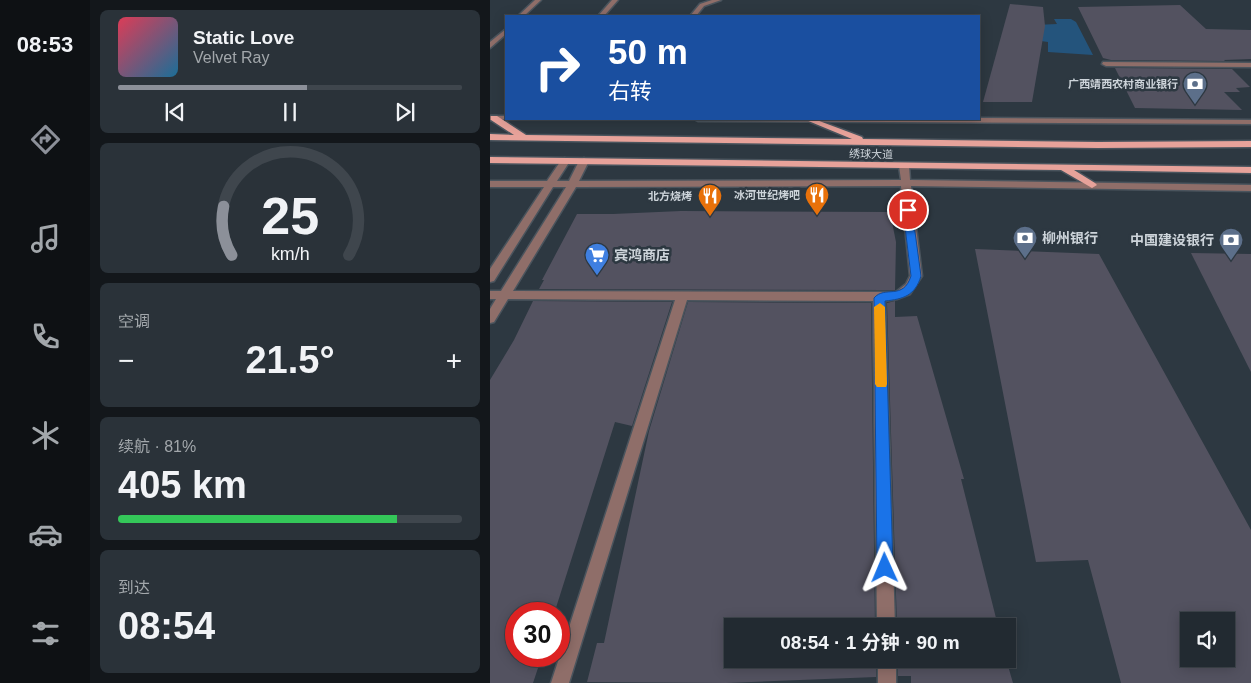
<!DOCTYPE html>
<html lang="zh">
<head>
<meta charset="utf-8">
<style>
	:root { --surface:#222a31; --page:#2a3239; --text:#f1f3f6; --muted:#a2a7ab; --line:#3f464d; --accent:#8c9099 }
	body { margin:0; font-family:Arial,"Noto Sans SC",sans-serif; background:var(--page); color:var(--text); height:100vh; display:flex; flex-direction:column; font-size:19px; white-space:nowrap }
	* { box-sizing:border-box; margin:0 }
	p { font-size:16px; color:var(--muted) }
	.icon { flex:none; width:28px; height:28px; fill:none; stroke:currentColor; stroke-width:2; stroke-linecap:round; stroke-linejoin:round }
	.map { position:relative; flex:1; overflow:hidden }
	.side { display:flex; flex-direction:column; gap:10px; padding:10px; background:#13171b; width:400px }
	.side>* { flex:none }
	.banner { position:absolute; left:15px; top:15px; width:475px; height:105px; border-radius:0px; box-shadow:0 2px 12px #0003,0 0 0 1px var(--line); background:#1a4fa0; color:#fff; overflow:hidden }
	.controls { position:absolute; left:690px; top:612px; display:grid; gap:10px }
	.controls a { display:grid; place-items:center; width:55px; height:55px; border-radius:0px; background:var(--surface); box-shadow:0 2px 12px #0003,0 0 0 1px var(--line); font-size:25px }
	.speed { position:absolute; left:15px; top:602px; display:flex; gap:10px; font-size:25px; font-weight:700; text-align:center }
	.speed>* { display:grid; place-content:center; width:65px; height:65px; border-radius:50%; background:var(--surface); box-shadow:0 2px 12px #0003,0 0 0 1px var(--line); line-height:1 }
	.speed .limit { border:8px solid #d22; background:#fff; color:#111 }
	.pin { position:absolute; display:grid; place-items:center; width:42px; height:42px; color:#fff; margin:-21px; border:2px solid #fff; border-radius:50%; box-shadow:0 1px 5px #0007 }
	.me { position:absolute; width:55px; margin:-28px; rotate:359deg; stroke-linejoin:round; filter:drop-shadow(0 0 4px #0008) }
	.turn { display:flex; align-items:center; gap:18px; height:105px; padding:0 20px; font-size:22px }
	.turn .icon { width:65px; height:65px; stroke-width:2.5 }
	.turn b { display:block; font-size:35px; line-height:42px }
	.big { font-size:38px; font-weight:700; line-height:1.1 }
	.side .card { flex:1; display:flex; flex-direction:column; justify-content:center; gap:8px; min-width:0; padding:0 18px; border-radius:8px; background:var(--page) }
	.side .dial { align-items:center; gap:0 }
	.dial svg { height:130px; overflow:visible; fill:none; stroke:var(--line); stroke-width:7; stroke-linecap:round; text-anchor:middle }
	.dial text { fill:var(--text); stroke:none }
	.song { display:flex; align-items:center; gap:15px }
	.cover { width:60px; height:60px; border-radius:8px; background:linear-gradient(135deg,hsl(350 70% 55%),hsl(200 70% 35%)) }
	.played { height:5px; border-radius:2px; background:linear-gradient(90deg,var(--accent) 55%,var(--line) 55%) }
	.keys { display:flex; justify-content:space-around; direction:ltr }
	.heat { display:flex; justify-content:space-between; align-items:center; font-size:28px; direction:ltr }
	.charge { height:8px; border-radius:4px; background:linear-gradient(90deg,#34c759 81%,var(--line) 0) }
	.trip { position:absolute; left:234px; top:618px; width:292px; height:50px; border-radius:0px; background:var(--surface); box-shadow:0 2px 12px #0003,0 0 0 1px var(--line); font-weight:700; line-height:50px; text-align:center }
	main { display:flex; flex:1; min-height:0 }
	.dock { display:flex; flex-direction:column; width:90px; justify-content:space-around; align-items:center; background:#0e1114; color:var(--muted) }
	.dock .icon { width:35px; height:35px }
	.dock .current { color:var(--accent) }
	.dock b { font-size:22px; color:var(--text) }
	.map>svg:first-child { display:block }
</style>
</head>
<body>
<main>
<nav class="dock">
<b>08:53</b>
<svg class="icon current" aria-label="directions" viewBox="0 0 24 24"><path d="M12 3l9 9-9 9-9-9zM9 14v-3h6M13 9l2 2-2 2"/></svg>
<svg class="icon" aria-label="music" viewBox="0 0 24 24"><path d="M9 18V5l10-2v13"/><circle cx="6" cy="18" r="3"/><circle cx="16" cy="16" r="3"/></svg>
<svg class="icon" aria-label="phone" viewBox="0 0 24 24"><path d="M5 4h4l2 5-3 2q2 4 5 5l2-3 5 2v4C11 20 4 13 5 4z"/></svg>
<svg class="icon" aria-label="climate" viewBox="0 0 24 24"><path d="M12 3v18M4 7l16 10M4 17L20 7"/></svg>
<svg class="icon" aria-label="car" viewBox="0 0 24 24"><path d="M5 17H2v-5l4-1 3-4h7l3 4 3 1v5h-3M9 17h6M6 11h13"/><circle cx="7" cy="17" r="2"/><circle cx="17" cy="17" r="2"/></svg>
<svg class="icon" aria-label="filters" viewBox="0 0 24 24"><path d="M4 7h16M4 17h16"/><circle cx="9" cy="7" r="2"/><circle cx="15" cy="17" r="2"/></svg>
</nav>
<section class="side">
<div class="card">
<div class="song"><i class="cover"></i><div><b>Static Love</b><p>Velvet Ray</p></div></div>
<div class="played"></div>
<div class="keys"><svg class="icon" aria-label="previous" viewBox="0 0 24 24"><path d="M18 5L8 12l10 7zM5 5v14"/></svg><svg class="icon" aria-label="pause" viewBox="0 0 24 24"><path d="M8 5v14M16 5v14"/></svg><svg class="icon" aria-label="next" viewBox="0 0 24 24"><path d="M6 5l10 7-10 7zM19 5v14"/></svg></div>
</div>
<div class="card dial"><svg viewBox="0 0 100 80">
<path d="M14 69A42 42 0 1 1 86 69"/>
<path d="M14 69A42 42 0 0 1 9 39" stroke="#8c9099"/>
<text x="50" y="56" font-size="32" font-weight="700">25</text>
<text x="50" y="72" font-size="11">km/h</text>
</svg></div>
<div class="card"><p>空调</p>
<div class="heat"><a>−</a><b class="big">21.5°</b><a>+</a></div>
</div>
<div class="card"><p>续航 · 81%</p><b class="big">405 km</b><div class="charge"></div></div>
<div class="card"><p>到达</p><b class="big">08:54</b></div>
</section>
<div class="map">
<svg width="761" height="683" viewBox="0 0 761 683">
	<rect width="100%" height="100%" fill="#2d3841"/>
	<polygon fill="#24547c" points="564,19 581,19 586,22 603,55 558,52 558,42 551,41 545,25 567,24"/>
	<g fill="#535260" fill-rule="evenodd">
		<polygon points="520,4 553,7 555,26 542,102 493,102"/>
		<polygon points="690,5 716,29 761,30 761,59 734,60 735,61 621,60 613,58 588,7"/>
		<polygon points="625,68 742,69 760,87 746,88 750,92 734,92 752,110 645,108"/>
		<polygon points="191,211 400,212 406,242 405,290 49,289 54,280 52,280 87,214 123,214"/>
		<path d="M 485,249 L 609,254 L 761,530 L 761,683 L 631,683 L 598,560 L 546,562 ZM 699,621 L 736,621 L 736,659 L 699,659 Z"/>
		<polygon points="701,253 761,254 761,372"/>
		<polygon points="43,301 182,302 142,426 125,422 64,614 26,614 26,656 52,656 43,683 0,683 0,380 24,340"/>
		<polygon points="405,301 405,317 427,316 474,479 471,479 508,626 407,626 397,303"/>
		<polygon points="198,302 381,303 385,626 242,626 242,659 386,659 386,677 236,683 97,682 107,643 114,643 159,431"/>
		<polygon points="408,659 516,659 523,683 421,683 421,676 408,676"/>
	</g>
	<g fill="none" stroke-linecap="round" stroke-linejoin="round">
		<defs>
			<g id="minor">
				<polygon points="45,0 51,0 34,16 28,16"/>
				<polygon points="122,0 128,0 114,16 108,16"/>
				<polygon points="222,0 231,0 214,6 206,16 200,16 210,4"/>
				<polygon points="16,29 16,34 0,48 0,42"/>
				<polygon points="613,62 761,63 761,67 616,66 612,64"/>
				<polygon points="0,116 16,116 16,119 20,119 0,120"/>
				<polygon points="489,118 761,120 761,124 208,121 204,119"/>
				<path d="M 75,158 L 80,161 L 67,181 L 79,181 L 89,161 L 94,158 L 99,161 L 89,181 L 411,180 L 409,166 L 414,163 L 419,166 L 420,180 L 761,185 L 761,191 L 421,186 L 432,276 L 420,294 L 407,299 L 395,301 L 405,626 L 387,626 L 383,301 L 197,300 L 79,683 L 61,683 L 185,300 L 18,299 L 4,322 L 0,323 L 0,309 L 6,299 L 0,299 L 0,291 L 11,291 L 76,187 L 63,187 L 4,281 L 0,282 L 0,269 L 54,187 L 0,187 L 0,181 L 57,181 L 72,159 ZM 411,186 L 420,276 L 416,284 L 406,292 L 23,291 L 86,187 Z"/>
				<rect x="388" y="659" width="18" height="24"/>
			</g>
			<g id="major">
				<polygon points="1,116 7,116 36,135 362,139 316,120 324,119 372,137 373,139 608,142 761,141 761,147 608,148 0,140 0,134 24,135 1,120"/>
				<polygon points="0,157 761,167 761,173 584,170 605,183 607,185 602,188 571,170 0,163"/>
			</g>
		</defs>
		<use href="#minor" stroke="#4a545d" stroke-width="3"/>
		<use href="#major" stroke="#4a545d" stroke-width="3"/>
		<use href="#minor" fill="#8f6e69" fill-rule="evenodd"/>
		<use href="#major" fill="#e7a29a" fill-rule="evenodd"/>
	</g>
	<path fill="#1a73e8" stroke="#114b97" d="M 418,207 L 422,210 L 431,276 C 425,296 413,299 395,301 L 403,568 L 401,574 L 395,576 L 390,574 L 387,568 L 384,298 C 395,285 413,301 421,276 L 413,210 Z"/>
	<polygon fill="#f59e0b" points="390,303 395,307 397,384 396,387 387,387 385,384 384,307"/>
	<defs>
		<symbol id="bank-pin" viewBox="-11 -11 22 30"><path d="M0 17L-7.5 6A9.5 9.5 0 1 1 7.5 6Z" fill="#5c6f8a" stroke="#2d3841"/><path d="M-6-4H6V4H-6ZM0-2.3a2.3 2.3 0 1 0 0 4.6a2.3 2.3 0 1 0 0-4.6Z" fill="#fff"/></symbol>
		<symbol id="restaurant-pin" viewBox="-11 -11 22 30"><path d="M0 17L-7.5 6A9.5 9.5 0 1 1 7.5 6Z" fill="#e8710a" stroke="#2d3841"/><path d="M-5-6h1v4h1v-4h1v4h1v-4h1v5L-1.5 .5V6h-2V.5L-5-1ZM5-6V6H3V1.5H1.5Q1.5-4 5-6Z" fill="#fff"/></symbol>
		<symbol id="supermarket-pin" viewBox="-11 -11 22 30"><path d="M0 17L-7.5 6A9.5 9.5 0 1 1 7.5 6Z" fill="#3f7fe0" stroke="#2d3841"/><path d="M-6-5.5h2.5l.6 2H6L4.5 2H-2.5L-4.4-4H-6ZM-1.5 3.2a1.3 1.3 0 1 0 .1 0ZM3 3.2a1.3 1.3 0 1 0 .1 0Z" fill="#fff"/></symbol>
	</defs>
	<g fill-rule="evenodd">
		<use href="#bank-pin" x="691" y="70" width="28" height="38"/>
		<use href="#restaurant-pin" x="313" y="181" width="28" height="38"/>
		<use href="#restaurant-pin" x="206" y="182" width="28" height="38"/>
		<use href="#bank-pin" x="521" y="224" width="28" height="38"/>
		<use href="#bank-pin" x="727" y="226" width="28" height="38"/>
		<use href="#supermarket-pin" x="93" y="241" width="28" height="38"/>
	</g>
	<g text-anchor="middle" stroke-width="5" stroke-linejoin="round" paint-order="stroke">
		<g font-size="11" font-weight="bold" fill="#cdd4da" stroke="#2d3841" text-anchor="end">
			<text x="688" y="88">广西靖西农村商业银行</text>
			<text x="310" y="199">冰河世纪烤吧</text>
			<text x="202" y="200">北方烧烤</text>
		</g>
		<g font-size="11" fill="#cdd4da" stroke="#2d3841">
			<text transform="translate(381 154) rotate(1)" y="4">绣球大道</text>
		</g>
		<g font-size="14" font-weight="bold" fill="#cdd4da" stroke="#2d3841" text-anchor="start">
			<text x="552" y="243">柳州银行</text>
			<text x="724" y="245" text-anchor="end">中国建设银行</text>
			<text x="124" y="260">宾鸿商店</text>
		</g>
	</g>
</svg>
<div class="controls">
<a><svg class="icon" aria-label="sound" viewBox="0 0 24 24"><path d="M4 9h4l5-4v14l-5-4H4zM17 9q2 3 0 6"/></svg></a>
</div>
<div class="speed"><div class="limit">30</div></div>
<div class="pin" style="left:418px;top:210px;background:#d93025"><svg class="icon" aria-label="arrive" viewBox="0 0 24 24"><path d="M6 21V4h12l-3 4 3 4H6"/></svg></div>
<svg class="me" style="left:395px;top:568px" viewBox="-20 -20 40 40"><path d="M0-17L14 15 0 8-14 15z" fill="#1a73e8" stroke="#fff" stroke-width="4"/></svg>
<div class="trip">08:54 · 1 分钟 · 90 m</div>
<div class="banner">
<div class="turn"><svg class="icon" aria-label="right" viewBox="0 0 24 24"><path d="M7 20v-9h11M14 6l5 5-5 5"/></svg><div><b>50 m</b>右转</div></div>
</div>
</div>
</main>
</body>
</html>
